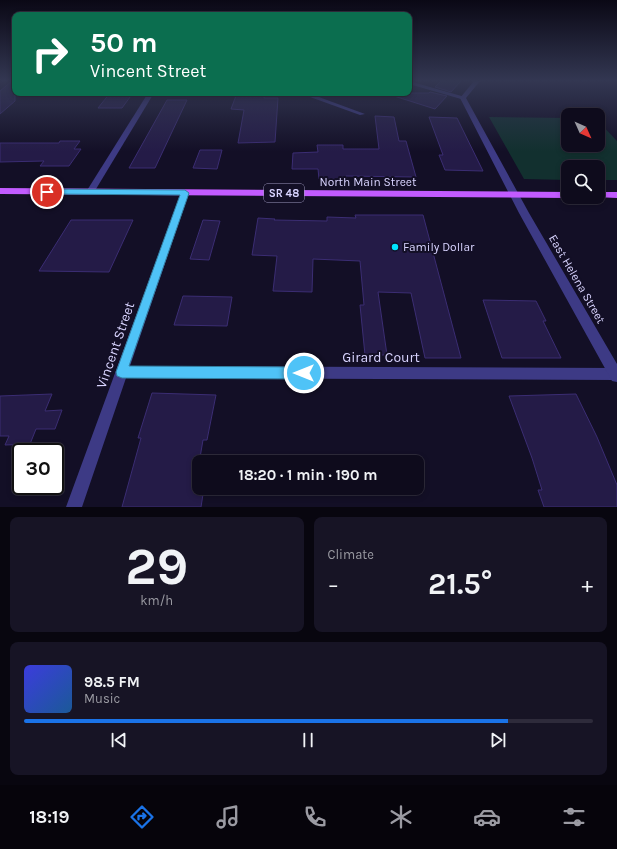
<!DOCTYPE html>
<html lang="en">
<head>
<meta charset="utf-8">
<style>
	:root { --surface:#0e0b1c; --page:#171425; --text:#f1f3f6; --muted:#9b9ba3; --line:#2e2b3b; --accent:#1a73e8 }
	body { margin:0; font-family:Karla,sans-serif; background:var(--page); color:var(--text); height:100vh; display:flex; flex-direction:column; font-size:15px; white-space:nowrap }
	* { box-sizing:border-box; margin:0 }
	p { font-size:13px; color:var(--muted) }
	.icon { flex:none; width:22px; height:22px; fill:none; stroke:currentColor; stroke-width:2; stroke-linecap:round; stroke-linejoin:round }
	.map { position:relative; height:507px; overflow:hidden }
	.panel { display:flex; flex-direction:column; gap:10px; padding:10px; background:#08060f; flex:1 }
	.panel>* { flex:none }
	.top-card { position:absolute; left:12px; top:12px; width:400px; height:84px; border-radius:8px; box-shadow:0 2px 6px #0003,0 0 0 1px var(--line); background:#0b6e4f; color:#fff; overflow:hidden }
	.needle { width:26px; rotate:135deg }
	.fabs { position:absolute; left:561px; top:108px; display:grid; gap:8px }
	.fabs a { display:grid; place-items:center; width:44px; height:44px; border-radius:8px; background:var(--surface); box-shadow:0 2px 6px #0003,0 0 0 1px var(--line); font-size:20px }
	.speed { position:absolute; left:12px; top:443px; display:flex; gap:8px; font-size:20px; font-weight:700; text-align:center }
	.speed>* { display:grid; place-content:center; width:52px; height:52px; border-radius:50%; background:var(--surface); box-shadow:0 2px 6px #0003,0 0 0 1px var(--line); line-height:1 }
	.speed .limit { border:2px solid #111; border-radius:6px; background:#fff; color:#111 }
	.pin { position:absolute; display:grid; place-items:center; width:34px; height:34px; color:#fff; margin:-17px; border:2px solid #fff; border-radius:50%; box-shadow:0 1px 4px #0007 }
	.me { position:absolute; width:44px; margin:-22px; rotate:270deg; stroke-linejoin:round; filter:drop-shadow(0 0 3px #0008) }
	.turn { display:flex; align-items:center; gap:14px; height:84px; padding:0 12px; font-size:18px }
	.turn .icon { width:52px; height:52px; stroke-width:2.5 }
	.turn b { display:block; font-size:28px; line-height:34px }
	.big { font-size:30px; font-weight:700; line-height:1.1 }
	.panel .widget { flex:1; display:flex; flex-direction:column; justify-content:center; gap:6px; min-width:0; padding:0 14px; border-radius:8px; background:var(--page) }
	.panel .dial { align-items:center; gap:0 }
	.dial b { font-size:52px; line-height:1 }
	.song { display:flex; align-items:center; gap:12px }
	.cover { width:48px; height:48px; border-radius:6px; background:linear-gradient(135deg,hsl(240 70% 55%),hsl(210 70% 35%)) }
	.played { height:4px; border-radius:2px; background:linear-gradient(90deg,var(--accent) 85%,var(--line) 85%) }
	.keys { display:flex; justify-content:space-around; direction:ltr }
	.heat { display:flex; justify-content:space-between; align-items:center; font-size:22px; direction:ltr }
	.panel .tiles { flex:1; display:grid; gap:10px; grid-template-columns:1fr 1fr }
	.widget:last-child { grid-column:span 2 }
	.trip { position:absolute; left:192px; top:455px; width:232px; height:40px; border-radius:8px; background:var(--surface); box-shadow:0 2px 6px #0003,0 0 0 1px var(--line); font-weight:700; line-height:40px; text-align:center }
	.tab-bar { display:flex; height:64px; justify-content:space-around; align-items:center; background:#06040b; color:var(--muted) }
	.tab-bar .icon { width:28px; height:28px }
	.tab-bar .on { color:var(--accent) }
	.tab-bar b { font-size:18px; color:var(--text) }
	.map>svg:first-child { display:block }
</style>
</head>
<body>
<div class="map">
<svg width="617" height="507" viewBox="0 0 617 507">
	<rect width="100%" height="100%" fill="#130f26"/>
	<polygon fill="#12302f" points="489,117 568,118 568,145 598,145 598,121 617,141 617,180 598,180 598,167 568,167 568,180 524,179"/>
	<g fill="#241b47" stroke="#3b2d73">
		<polygon points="12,81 15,81 15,101 0,114 0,91"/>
		<polygon points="441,81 461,81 451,92 435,87"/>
		<polygon points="430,92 447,96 435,109 394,96 395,93 429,93"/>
		<polygon points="110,93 133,93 122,108 98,108"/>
		<polygon points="237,93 265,93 264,98 278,98 275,142 238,143 244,110 231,109"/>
		<polygon points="167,100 187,100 155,168 129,168"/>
		<polygon points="375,116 394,117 399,141 406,141 416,177 346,176 347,179 319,179 318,169 292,169 293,153 318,152 317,145 343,145 343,149 379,149"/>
		<polygon points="429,117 457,118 483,171 445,170 439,155 443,155"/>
		<polygon points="60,141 80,141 74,149 81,149 69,166 40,166 44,161 0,162 0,143 59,143"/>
		<polygon points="200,150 222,150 217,169 193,168"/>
		<polygon points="355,215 423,215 461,358 425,358 411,293 378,292 387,355 365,355 360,305 364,305 360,261 313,259 312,292 273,291 277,256 252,255 258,218 275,219 274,220 327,221 327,217 356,218"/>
		<polygon points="71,220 133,220 109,272 39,271"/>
		<polygon points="203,220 220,221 209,260 190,259"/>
		<polygon points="183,296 232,297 227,326 174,325"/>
		<polygon points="483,300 536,301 546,321 543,321 561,358 502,358"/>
		<polygon points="152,393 216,395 207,440 203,440 195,487 204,488 201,507 122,507 141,438 138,438"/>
		<polygon points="52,394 45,411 62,410 55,429 36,429 30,444 5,445 9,436 0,436 0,396"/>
		<polygon points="576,394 597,437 617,485 617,507 544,507 538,490 542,490 532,458 509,396"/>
	</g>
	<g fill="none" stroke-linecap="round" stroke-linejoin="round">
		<g fill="#3d3a85" fill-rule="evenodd">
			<polygon points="409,81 465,97 466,98 461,99 409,84"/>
			<polygon points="148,93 154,93 93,194 87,194 86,192"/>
			<polygon points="299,93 308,93 365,114 360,115"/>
			<polygon points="185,190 189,193 130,366 616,368 617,380 126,378 82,507 66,507 181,193"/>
		</g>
		<polygon fill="#3d3a85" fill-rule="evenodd" points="474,81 480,81 466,98 529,213 617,364 617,382 612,381 519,213 460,98"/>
		<g fill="#c25bff" fill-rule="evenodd">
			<polygon points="0,188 568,192 568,197 571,197 568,198 0,194"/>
			<polygon points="598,192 617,192 617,198 595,197 598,197"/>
		</g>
	</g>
	<linearGradient id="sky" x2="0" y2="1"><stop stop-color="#0a0815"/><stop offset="0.53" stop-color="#333752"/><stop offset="1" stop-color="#333752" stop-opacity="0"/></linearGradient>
	<rect width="617" height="152" fill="url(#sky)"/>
	<polygon fill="#4fc3f7" stroke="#337fa1" points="47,189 185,190 189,193 129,366 304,367 308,369 309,373 308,377 304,379 122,378 117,376 116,372 180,195 45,194 45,190"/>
	<circle fill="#00e5ff" stroke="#130f26" stroke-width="1.5" cx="395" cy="247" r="4"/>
	<g text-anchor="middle" stroke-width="4" stroke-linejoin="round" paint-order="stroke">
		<rect fill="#130f26" stroke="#9e99be" stroke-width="1" x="264" y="184" width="40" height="18" rx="3"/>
		<g font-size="11" font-weight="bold" fill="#d9d4ff">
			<text x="284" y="197">SR 48</text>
		</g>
		<g font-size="12" fill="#d9d4ff" stroke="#130f26">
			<text x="368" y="186">North Main Street</text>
			<text transform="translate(577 279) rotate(60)" y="4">East Helena Street</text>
		</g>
		<g font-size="12" fill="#d9d4ff" stroke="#130f26" text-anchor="start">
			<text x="403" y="251">Family Dollar</text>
		</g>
		<g font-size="14" fill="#d9d4ff" stroke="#130f26">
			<text transform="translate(115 345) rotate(-71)" y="5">Vincent Street</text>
			<text x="381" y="362">Girard Court</text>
		</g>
	</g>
</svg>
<div class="fabs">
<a><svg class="needle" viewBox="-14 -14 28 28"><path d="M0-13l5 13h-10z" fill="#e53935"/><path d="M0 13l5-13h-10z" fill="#9b9ba3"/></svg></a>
<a><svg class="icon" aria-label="search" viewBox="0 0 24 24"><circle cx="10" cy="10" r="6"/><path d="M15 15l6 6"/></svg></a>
</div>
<div class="speed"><div class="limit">30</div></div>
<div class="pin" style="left:47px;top:192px;background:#d93025"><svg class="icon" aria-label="arrive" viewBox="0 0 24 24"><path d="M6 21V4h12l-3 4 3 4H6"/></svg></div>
<svg class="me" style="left:304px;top:373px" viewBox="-20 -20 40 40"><circle r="17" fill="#4fc3f7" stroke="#fff" stroke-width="3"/><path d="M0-11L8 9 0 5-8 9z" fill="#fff"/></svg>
<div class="trip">18:20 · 1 min · 190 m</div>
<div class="top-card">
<div class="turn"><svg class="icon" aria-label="right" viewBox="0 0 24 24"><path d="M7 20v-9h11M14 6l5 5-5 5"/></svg><div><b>50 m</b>Vincent Street</div></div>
</div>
</div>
<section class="panel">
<div class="tiles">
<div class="widget dial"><b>29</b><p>km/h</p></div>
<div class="widget"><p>Climate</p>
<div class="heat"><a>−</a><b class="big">21.5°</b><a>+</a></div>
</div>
<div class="widget">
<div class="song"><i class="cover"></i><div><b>98.5 FM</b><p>Music</p></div></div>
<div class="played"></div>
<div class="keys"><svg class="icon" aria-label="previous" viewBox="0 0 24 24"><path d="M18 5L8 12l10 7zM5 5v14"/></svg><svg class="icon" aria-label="pause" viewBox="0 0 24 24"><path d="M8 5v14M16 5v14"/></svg><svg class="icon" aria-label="next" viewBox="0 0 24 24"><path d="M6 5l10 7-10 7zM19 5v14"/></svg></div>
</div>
</div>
</section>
<nav class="tab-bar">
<b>18:19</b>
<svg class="icon on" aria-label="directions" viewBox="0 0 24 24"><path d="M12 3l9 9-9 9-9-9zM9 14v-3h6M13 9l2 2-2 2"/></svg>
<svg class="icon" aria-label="music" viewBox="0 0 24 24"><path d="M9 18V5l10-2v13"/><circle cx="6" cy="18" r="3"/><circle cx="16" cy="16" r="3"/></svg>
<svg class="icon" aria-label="phone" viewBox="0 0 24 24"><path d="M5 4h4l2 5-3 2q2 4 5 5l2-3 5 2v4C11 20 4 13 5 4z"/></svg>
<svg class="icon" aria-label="climate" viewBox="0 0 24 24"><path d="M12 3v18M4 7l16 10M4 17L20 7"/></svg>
<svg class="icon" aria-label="car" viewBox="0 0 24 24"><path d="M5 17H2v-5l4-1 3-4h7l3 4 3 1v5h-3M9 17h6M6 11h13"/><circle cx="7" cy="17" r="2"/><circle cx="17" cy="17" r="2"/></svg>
<svg class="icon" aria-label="filters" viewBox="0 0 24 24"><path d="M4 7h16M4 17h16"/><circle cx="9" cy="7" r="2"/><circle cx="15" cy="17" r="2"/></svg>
</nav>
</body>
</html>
